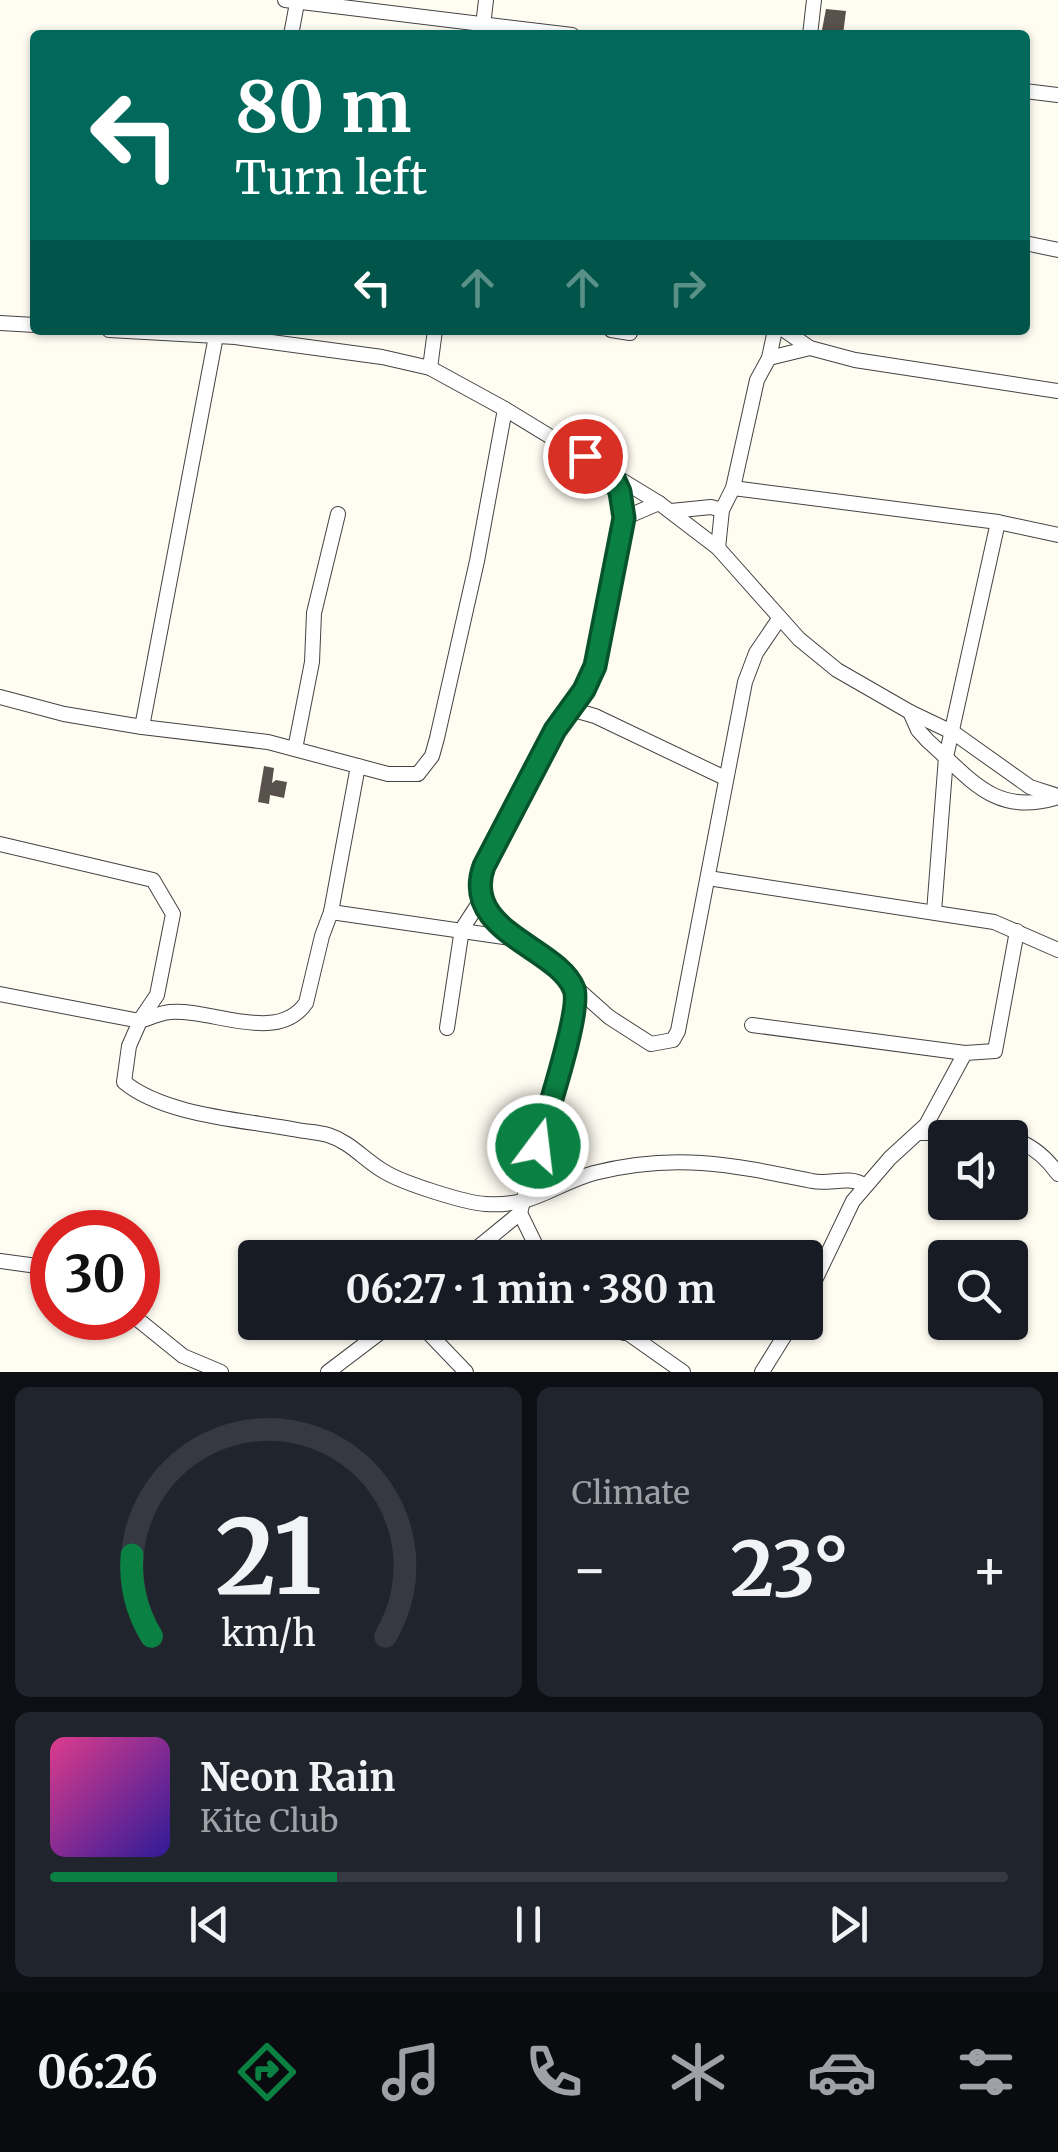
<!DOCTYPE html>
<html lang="en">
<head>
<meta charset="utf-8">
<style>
	:root { --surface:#171b24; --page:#20242c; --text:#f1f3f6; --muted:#9ea1a6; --line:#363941; --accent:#0b8043 }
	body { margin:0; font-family:Merriweather,serif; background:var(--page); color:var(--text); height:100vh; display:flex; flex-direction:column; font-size:38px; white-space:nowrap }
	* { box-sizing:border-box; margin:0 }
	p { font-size:32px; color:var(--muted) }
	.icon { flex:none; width:55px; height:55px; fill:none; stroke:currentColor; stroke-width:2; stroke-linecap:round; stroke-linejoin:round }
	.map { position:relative; height:1372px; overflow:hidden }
	.side { display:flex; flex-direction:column; gap:15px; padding:15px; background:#0d0f14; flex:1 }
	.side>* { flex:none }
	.hud { position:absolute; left:30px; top:30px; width:1000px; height:305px; border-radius:10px; box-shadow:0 2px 8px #0004; background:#00695c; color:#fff; overflow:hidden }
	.controls { position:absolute; left:928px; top:1120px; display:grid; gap:20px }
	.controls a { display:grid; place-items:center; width:100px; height:100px; border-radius:10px; background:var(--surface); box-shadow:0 2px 8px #0004; font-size:50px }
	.speed { position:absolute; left:30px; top:1210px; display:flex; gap:20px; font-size:50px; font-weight:700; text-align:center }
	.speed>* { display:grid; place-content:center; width:130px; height:130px; border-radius:50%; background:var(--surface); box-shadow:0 2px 8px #0004; line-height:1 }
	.speed .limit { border:15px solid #d22; background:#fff; color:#111 }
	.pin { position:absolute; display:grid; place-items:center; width:85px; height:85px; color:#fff; margin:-42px; border:5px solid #fff; border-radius:50%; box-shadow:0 2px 10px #0007 }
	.me { position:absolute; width:110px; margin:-55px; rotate:15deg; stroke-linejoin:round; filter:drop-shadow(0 0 8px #0008) }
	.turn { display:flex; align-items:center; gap:35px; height:210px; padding:0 40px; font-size:45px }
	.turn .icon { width:130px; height:130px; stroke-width:2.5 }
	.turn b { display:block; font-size:70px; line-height:85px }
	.lanes { display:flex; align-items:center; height:95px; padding:0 40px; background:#0003; justify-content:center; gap:50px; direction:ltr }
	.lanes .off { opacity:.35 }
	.big { font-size:75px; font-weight:700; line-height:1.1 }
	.side .widget { flex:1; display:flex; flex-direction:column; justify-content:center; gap:15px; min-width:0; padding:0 35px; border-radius:15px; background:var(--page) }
	.side .dial { align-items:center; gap:0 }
	.dial svg { height:260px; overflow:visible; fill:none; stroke:var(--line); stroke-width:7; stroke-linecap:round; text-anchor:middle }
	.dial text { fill:var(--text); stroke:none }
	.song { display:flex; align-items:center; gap:30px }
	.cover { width:120px; height:120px; border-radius:15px; background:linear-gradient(135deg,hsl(330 70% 55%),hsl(250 70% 35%)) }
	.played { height:10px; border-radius:5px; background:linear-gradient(90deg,var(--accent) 30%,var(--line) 30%) }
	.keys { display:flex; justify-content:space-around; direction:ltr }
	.heat { display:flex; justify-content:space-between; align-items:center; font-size:55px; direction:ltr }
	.side .tiles { flex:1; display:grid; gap:15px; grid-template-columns:1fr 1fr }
	.widget:last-child { grid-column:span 2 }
	.trip { position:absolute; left:238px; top:1240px; width:585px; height:100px; border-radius:10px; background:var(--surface); box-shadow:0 2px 8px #0004; font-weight:700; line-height:100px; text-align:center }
	.menu { display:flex; height:160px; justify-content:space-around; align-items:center; background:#090b0e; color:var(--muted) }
	.menu .icon { width:70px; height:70px }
	.menu .on { color:var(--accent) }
	.menu b { font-size:45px; color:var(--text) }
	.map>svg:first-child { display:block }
</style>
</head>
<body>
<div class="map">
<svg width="1058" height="1372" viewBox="0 0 1058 1372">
	<rect width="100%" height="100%" fill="#fffdf2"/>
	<g fill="#59514c">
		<polygon points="826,9 846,11 843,35 821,35"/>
		<polygon points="264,766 274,768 272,783 276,780 287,782 284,798 270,795 269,804 258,802"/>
	</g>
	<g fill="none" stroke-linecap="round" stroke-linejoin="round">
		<defs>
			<g id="minor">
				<polyline points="285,0 572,35"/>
				<polyline points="291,35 297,3"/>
				<polyline points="482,35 486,0"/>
				<polyline points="810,35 814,0"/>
				<polyline points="1025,91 1058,95"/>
				<polyline points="1025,243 1058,250"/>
				<polyline points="0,323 35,325"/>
				<polyline points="109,330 235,337 382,357 430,368 505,409 659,503 718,548 799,639 837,670 910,712 954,733 1030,787 1058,796"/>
				<polyline points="611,330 630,333"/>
				<polyline points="784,330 810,348 855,360 1058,391"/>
				<polyline points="769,358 810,348"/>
				<polyline points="430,368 435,330"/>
				<polyline points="733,488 998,522 1058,535"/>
				<polyline points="671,511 711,507 722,510"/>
				<polyline points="624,518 659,503"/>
				<polyline points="718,548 722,510 733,488 757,380 769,358 775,330"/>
				<polyline points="0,697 64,714 142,727 268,742 388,774 418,774 432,756 437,738 477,561 505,409"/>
				<polyline points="570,709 595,716 725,778"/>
				<path d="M 910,712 L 918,730 L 928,741 C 970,778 994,816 1055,798"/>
				<polyline points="142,727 216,336"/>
				<polyline points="295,749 312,662 314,613 338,514"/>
				<polyline points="0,844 153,880 173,914 157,995 140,1020"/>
				<polyline points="708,878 994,922 1058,950"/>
				<polyline points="331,912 511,938"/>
				<polyline points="934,912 946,757 998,522"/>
				<polyline points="573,985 609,1017 651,1044 673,1040 678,1031 745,682 756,653 779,619"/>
				<path d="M 0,994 L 140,1021 L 129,1046 L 124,1082 C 165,1116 246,1120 298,1130 C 308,1132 318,1132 328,1135 C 351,1142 365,1161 385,1172 C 403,1183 465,1203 486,1204 C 535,1207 552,1185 594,1173 C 675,1152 734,1165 812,1181 C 830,1185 848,1175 864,1185"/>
				<path d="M 140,1021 C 149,1018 160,1013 170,1012 C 211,1008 277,1045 306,1003 L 322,936 L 331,912 L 358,766"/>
				<polyline points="752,1025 965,1053"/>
				<polyline points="447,1028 462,929 483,897"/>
				<path d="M 920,1133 C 976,1134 1022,1123 1058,1174"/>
				<polyline points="520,1213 542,1258"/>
				<path d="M 465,1258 L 520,1213 L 575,1004 C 574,950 459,937 485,866 L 555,730 L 584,690 L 595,665 L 624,518 L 620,492 L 612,472"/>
				<polyline points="0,1261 52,1268"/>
				<polyline points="805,1301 853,1201 890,1158 926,1125 965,1053 995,1051 1017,931"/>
				<polyline points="136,1318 183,1356 221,1372"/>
				<polyline points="418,1322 466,1372"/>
				<polyline points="612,1322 683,1372"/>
				<polyline points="624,1333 679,1322"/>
				<polyline points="328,1372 394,1322"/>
				<polyline points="762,1372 793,1322"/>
			</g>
		</defs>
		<use href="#minor" stroke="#434343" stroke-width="16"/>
		<use href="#minor" stroke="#fff" stroke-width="14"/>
	</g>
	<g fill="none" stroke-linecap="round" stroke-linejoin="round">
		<defs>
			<path id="route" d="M 538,1146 C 545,1119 582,1010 574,989 C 558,947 460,932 484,866 L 555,730 L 584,690 L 595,666 L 624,518 L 620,492 L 611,472 L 585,456"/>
		</defs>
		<use href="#route" stroke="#07532c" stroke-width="25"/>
		<use href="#route" stroke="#0b8043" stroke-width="18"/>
	</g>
</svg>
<div class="controls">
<a><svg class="icon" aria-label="sound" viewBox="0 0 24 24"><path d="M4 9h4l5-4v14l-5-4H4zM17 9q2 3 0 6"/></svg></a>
<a><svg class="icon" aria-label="search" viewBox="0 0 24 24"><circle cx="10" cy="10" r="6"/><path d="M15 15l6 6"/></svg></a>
</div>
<div class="speed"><div class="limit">30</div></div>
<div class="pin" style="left:585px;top:456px;background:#d93025"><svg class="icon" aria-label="arrive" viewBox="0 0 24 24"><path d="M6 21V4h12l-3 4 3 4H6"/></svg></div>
<svg class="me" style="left:538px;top:1146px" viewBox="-20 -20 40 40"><circle r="17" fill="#0b8043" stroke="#fff" stroke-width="3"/><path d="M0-11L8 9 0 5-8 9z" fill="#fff"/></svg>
<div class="trip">06:27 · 1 min · 380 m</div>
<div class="hud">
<div class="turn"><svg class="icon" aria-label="left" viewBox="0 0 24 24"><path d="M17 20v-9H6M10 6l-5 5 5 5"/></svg><div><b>80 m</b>Turn left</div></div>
<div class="lanes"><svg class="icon" aria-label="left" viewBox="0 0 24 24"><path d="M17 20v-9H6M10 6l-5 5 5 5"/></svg><svg class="icon off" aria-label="ahead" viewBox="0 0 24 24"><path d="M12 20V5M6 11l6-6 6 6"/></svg><svg class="icon off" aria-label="ahead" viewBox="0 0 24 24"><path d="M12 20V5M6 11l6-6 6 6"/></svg><svg class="icon off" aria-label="right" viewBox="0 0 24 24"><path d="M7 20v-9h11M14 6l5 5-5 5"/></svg></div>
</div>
</div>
<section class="side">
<div class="tiles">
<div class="widget dial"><svg viewBox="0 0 100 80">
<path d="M14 69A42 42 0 1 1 86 69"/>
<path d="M14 69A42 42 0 0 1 8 44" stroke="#0b8043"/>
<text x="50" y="56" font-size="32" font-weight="700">21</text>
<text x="50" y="72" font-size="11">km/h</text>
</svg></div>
<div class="widget"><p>Climate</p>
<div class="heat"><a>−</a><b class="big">23°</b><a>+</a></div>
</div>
<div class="widget">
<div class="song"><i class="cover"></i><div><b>Neon Rain</b><p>Kite Club</p></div></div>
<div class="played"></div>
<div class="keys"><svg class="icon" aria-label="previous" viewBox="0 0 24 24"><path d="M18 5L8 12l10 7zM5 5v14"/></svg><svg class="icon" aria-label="pause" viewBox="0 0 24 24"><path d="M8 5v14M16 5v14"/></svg><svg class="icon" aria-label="next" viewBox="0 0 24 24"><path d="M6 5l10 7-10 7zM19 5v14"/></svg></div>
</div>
</div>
</section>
<nav class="menu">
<b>06:26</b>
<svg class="icon on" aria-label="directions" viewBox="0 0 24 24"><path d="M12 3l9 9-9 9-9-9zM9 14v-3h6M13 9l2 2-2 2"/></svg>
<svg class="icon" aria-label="music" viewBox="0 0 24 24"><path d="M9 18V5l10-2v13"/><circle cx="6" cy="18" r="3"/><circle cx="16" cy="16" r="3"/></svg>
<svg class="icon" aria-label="phone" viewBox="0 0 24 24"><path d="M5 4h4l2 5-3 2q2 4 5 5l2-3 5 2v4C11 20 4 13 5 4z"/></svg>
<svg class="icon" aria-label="climate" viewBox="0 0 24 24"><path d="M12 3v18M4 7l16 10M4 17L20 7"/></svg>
<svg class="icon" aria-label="car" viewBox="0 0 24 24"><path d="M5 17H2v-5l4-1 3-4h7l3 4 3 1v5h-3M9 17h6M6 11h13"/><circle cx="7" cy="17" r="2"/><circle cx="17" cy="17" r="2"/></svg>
<svg class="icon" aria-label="filters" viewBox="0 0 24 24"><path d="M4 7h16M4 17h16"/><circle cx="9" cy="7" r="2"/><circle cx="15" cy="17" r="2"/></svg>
</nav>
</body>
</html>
